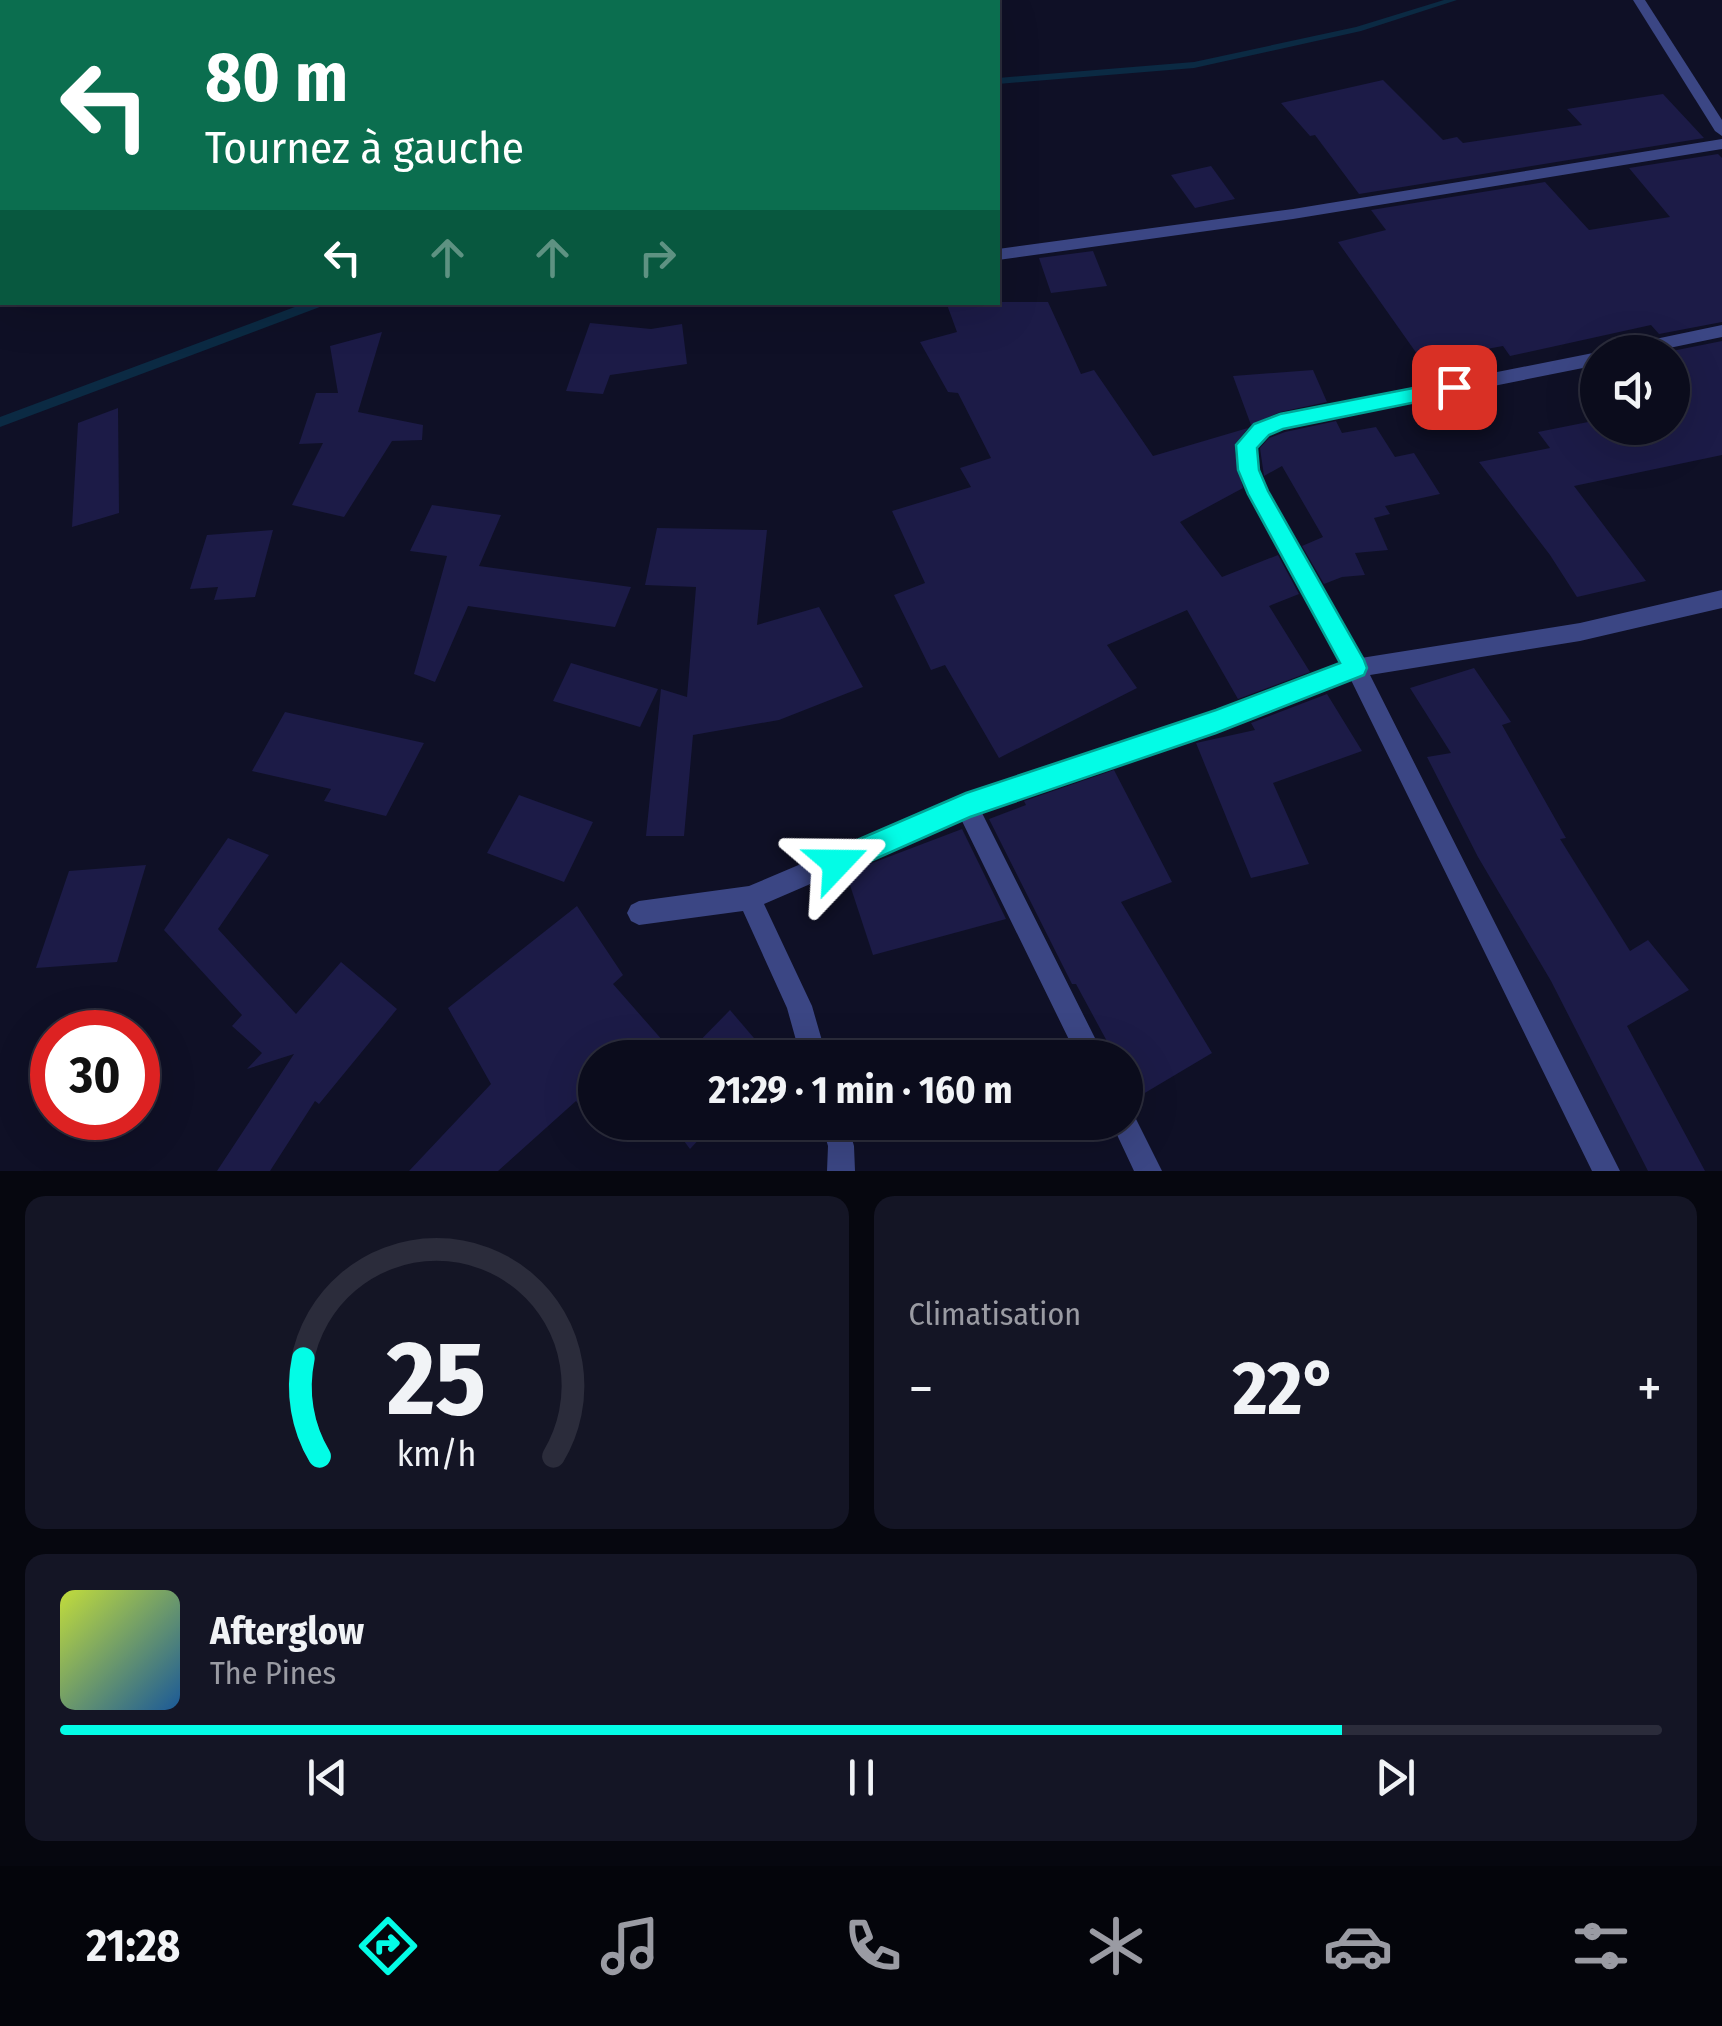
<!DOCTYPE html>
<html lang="fr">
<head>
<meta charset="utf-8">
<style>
	:root { --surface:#0b0c1c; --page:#141525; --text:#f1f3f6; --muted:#9a9ba3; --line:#2b2c3b; --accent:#03fce6 }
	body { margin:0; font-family:"Fira Sans Condensed",sans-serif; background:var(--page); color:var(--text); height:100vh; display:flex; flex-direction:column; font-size:38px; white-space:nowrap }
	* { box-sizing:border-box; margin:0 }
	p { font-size:32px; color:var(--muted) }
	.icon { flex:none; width:55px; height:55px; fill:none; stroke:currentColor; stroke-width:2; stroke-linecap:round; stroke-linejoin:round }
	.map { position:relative; height:1171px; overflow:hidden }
	.side { display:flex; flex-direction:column; gap:25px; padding:25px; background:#06070f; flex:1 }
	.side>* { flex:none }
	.banner { position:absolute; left:0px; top:0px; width:1000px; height:305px; box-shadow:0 10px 40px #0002,0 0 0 2px var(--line); background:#0b6e4f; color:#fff; overflow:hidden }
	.controls { position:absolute; left:1580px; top:335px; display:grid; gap:20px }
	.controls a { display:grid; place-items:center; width:110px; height:110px; border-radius:50%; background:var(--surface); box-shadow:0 10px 40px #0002,0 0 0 2px var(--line); font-size:50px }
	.speed { position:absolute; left:30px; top:1010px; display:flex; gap:20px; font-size:50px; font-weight:700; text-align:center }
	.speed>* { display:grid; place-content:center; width:130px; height:130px; border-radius:50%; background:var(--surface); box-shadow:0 10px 40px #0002,0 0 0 2px var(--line); line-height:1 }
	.speed .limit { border:15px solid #d22; background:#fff; color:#111 }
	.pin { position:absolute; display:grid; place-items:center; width:85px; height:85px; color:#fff; margin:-42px; border-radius:20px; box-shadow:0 5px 15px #0006 }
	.me { position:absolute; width:110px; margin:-55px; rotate:67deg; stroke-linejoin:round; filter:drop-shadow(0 0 8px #0008) }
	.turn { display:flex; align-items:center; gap:35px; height:210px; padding:0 40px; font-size:45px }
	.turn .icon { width:130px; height:130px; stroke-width:2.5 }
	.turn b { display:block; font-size:70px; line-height:85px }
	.lanes { display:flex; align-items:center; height:95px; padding:0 40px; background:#0003; justify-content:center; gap:50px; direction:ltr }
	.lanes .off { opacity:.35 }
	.big { font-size:75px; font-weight:700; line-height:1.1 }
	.side .widget { flex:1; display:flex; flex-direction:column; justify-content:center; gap:15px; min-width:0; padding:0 35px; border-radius:20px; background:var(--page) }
	.side .dial { align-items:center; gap:0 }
	.dial svg { height:260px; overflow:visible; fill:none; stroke:var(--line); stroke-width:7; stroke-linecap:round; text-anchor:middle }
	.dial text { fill:var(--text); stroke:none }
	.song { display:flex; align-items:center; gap:30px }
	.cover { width:120px; height:120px; border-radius:15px; background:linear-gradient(135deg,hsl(70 70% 55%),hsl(210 70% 35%)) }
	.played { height:10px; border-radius:5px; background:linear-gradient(90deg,var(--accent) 80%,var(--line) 80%) }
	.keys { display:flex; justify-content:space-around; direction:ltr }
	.heat { display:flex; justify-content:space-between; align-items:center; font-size:55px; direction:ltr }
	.side .tiles { flex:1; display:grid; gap:25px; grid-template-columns:1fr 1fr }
	.widget:last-child { grid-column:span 2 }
	.trip { position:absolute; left:578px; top:1040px; width:565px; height:100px; border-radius:50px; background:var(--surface); box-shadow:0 10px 40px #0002,0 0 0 2px var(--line); font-weight:700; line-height:100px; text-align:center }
	.dock { display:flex; height:160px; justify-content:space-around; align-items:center; background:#04050b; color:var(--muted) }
	.dock .icon { width:70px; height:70px }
	.dock .selected { color:var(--accent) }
	.dock b { font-size:45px; color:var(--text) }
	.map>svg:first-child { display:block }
</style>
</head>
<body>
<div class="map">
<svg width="1722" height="1171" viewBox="0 0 1722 1171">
	<rect width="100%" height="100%" fill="#0f1026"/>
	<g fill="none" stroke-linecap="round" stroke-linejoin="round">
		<g fill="#0b2a43" fill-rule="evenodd">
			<polygon points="1444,0 1457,0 1361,31 1194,68 998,84 998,78 1194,62 1356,27"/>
			<polygon points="308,302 326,302 325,305 0,427 0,417"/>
		</g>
	</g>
	<g fill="#1c1b47">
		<polygon points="1383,80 1443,140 1457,137 1463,143 1582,125 1567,109 1663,94 1704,138 1359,194 1315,135 1310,136 1281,103"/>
		<polygon points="1718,154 1722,158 1722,322 1659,334 1651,325 1510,356 1503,346 1422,361 1338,242 1386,230 1371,210 1545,182 1589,230 1670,217 1629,168"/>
		<polygon points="1211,166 1235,199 1195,208 1171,175"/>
		<polygon points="1093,251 1107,286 1051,293 1039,258"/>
		<polygon points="946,302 1048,302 1081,374 1094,370 1153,456 1248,428 1237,442 1235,453 1243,488 1180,522 1222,577 1278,555 1299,594 1269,606 1310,672 1238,699 1187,610 1107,645 1137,688 999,758 945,665 931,670 894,595 925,583 892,511 971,487 960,468 991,458 958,393 948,392 920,342 957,332"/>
		<polygon points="590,323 651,329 682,324 687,364 610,375 603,394 566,391"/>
		<polygon points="382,332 358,412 423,425 422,440 392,441 344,517 292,505 323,443 299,444 316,393 338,393 330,346"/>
		<polygon points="1722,341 1722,455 1574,486 1646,581 1577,597 1550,555 1479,462 1550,448 1538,432 1598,420 1598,428 1672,428 1672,405 1683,403 1672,390 1672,351"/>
		<polygon points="1313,370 1327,402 1280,412 1251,425 1233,376"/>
		<polygon points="118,408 119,513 72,527 78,423"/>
		<polygon points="1336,421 1342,433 1376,427 1395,457 1414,453 1440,494 1385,506 1390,514 1374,518 1388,550 1355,553 1365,575 1342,577 1324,584 1302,546 1323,537 1282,466 1264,476 1260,448 1269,438 1285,432"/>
		<polygon points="432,505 501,515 479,566 631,587 615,627 468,606 435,682 414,674 447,556 410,551"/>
		<polygon points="657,528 767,530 757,625 819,607 863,687 779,720 693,735 684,836 646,836 661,689 687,697 696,587 645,585"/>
		<polygon points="273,530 255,597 214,600 218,587 190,589 207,535"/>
		<polygon points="571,663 658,689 640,727 553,701"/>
		<polygon points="1474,668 1511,722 1502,725 1566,838 1560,839 1630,951 1648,940 1689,990 1627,1026 1705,1171 1648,1171 1551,981 1478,857 1427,757 1451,753 1410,688"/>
		<polygon points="1327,694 1362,751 1273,783 1309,864 1251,878 1196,743 1255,730 1251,723"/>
		<polygon points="285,712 424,743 386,816 324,801 331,789 252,771"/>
		<polygon points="1114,770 1172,882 1121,902 1212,1053 1138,1097 1125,1074 1125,1058 1116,1058 1076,984 1072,984 989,819 1026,805 1024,801"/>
		<polygon points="519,795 593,822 564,882 487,853"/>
		<polygon points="962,829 1006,919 873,955 846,873"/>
		<polygon points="228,838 269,855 218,929 296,1014 341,962 397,1009 319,1104 315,1101 270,1171 217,1171 294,1054 247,1069 262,1053 232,1026 242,1015 164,930"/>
		<polygon points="146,865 117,962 36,968 69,871"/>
		<polygon points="577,906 623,975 613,984 678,1058 595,1058 595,1122 611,1122 602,1132 576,1101 498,1171 409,1171 491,1084 448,1008"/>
		<polygon points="730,1010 771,1058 683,1058"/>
		<polygon points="670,1122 715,1122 690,1149"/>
	</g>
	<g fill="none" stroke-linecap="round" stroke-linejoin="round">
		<g fill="#3b4684" fill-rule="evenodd">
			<polygon points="1633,0 1645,0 1722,120 1722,136 1715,131"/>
			<polygon points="1722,139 1722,149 1293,219 998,260 998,249 1293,209"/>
			<polygon points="1722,325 1722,337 1650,352 1613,352 1622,346"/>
			<path d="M 1598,352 L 1601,352 L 1598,352 L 1598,365 L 1284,428 L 1267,435 L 1256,447 L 1258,470 L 1267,492 L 1361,658 L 1580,623 L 1722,590 L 1722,608 L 1580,641 L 1370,675 L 1620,1171 L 1592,1171 L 1351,680 L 1216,732 L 981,811 L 1105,1058 L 1078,1058 L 961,819 L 764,904 L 812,1006 L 827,1058 L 801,1058 L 787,1008 L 743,911 L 639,925 L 631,921 L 627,913 L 631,905 L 639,901 L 749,886 L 966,794 L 1216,712 L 1342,664 L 1249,494 C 1232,450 1233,431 1281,415 Z"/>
			<polygon points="1125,1109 1133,1113 1162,1171 1134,1171 1111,1122 1125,1122"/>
			<polygon points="821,1122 847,1122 854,1146 855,1171 827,1171 828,1146"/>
		</g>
		<polyline stroke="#03fce6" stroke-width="5" stroke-dasharray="11 9" stroke-linecap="butt" points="47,2 51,0"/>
	</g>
	<polygon fill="#03fce6" stroke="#02a496" stroke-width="2.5" points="1454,380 1463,387 1461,393 1283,429 1269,435 1257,448 1259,470 1268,491 1364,660 1367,668 1364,675 1216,733 970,817 837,876 827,872 823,863 827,853 966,793 1216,710 1340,663 1248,494 1238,470 1236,445 1254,424 1280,414"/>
</svg>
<div class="controls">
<a><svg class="icon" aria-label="sound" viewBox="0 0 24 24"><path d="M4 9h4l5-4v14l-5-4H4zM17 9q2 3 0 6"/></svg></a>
</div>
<div class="speed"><div class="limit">30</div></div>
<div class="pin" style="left:1454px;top:387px;background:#d93025"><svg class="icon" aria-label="arrive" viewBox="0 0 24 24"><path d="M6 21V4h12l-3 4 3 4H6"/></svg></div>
<svg class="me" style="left:837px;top:863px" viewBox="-20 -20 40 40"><path d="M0-17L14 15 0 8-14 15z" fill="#03fce6" stroke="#fff" stroke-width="4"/></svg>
<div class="trip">21:29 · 1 min · 160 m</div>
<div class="banner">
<div class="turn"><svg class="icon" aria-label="left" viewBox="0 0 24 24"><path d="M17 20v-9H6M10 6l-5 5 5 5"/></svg><div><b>80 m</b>Tournez à gauche</div></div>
<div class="lanes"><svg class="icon" aria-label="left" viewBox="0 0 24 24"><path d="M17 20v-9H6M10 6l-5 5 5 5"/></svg><svg class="icon off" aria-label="ahead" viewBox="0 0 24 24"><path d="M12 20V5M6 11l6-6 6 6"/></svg><svg class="icon off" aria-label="ahead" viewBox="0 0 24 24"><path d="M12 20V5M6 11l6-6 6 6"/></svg><svg class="icon off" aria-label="right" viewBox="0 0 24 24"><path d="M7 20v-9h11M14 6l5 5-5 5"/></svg></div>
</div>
</div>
<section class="side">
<div class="tiles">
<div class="widget dial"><svg viewBox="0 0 100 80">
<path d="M14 69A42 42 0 1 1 86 69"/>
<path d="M14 69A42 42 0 0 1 9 39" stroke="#03fce6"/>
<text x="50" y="56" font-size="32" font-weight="700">25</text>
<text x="50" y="72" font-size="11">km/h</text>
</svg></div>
<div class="widget"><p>Climatisation</p>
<div class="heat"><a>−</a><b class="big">22°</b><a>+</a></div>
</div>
<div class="widget">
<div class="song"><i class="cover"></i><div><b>Afterglow</b><p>The Pines</p></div></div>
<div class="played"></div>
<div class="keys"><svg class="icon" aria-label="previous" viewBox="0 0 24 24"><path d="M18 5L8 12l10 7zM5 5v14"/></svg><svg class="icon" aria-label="pause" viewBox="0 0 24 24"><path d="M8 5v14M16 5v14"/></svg><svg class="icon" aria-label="next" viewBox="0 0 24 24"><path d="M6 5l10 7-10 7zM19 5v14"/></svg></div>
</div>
</div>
</section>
<nav class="dock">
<b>21:28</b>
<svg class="icon selected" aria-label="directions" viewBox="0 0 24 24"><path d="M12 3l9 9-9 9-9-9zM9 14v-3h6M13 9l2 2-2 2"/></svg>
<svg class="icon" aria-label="music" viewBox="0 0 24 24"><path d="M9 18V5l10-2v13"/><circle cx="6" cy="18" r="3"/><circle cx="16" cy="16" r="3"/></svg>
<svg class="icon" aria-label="phone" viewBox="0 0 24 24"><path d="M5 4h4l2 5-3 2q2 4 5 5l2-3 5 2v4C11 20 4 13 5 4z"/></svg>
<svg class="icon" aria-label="climate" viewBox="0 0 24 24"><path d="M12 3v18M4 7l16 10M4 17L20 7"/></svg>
<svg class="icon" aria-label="car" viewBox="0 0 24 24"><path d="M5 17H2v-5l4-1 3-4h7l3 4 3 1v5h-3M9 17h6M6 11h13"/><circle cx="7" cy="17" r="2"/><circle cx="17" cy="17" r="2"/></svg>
<svg class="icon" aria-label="filters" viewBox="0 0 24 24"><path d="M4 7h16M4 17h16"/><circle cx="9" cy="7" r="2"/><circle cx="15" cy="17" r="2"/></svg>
</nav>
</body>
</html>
